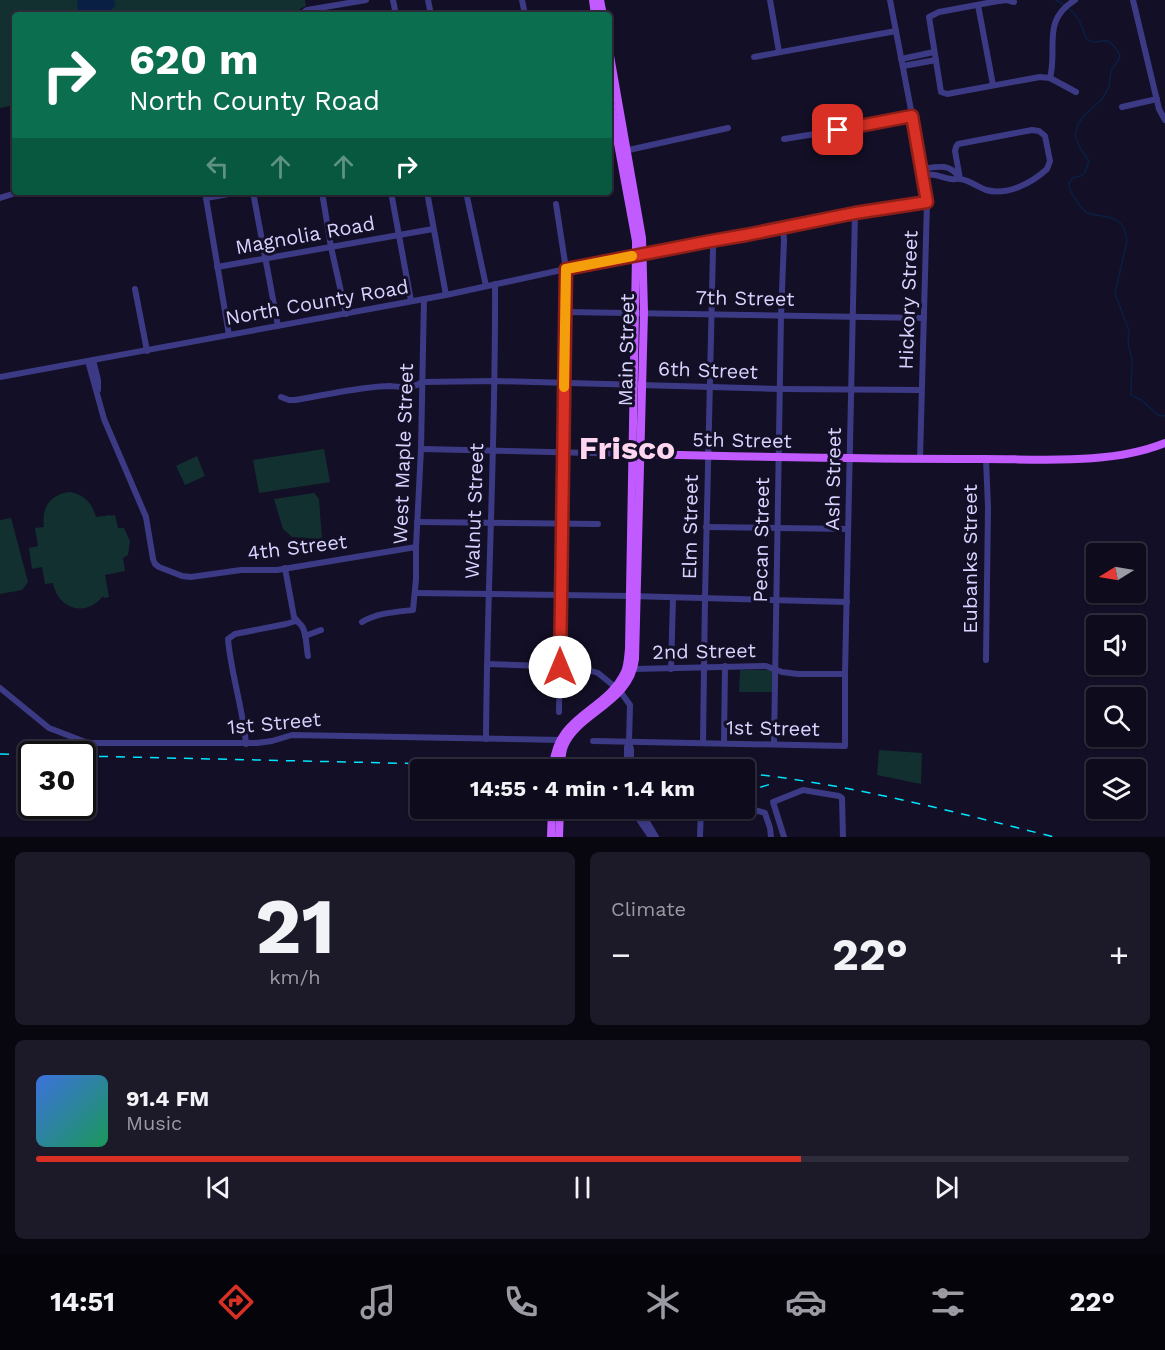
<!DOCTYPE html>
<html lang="en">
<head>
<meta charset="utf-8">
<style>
	:root { --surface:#0e0b1c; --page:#1c1929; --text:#f1f3f6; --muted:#9b9ba3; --line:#2e2b3b; --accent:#d93025 }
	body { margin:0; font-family:"Work Sans",sans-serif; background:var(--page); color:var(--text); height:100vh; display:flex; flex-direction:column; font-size:22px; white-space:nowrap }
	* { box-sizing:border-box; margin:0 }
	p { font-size:20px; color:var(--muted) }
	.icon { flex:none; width:33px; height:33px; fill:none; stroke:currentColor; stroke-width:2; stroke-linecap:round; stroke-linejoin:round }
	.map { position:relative; height:837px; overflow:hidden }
	.sheet { display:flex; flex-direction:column; gap:15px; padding:15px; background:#08060f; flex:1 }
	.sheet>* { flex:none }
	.hud { position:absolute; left:12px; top:12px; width:600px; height:183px; border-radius:6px; box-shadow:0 2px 4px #0004,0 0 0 2px var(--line); background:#0b6e4f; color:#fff; overflow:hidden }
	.needle { width:39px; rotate:259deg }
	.controls { position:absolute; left:1086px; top:543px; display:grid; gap:12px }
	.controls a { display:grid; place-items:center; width:60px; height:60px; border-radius:6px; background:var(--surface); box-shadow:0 2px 4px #0004,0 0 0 2px var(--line); font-size:30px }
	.speed { position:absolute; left:18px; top:741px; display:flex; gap:12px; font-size:30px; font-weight:700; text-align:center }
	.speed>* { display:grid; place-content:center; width:78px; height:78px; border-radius:50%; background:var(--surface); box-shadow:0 2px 4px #0004,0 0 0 2px var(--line); line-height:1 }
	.speed .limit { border:3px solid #111; border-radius:9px; background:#fff; color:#111 }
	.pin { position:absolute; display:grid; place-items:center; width:51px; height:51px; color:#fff; margin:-26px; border-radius:12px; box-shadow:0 3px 9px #0006 }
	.me { position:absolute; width:66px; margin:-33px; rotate:0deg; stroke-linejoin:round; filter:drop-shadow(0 0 4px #0008) }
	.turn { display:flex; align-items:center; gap:21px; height:126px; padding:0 18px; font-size:27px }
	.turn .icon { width:78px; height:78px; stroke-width:2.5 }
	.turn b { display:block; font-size:42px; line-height:51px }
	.lanes { display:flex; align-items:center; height:57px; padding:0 18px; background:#0003; justify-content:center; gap:30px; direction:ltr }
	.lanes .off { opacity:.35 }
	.big { font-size:45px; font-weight:700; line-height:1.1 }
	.sheet .widget { flex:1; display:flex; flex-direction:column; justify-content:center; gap:9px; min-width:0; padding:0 21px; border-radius:9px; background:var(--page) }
	.sheet .dial { align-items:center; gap:0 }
	.dial b { font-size:78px; line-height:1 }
	.song { display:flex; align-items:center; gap:18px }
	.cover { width:72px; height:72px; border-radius:9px; background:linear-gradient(135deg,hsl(220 70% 55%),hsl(150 70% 35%)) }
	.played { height:6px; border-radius:3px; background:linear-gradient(90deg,var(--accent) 70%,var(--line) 70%) }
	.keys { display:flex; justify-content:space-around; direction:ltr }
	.heat { display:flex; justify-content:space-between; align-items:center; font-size:33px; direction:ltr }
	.sheet .tiles { flex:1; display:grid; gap:15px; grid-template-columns:1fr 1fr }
	.widget:last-child { grid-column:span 2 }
	.trip { position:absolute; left:410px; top:759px; width:345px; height:60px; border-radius:6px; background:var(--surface); box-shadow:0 2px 4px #0004,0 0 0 2px var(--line); font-weight:700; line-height:60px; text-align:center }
	.dock { display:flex; height:96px; justify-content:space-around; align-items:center; background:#06040b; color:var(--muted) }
	.dock .icon { width:42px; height:42px }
	.dock .active { color:var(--accent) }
	.dock b { font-size:27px; color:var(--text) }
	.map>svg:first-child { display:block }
</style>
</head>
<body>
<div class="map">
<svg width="1165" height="837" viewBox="0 0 1165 837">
	<rect width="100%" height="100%" fill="#130f26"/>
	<g fill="#12302f">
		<polygon points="0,0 305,0 306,6 300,9 297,15 15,15 15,105 0,108"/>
		<polygon points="324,449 330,482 259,493 253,460"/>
		<polygon points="197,456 205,476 185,485 176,466"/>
		<path d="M 70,492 C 85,495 92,503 96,517 L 111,515 L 111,516 L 115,515 L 118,528 L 124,528 L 130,541 L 128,555 L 123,558 L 125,571 L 105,575 L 109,597 L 104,598 L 103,596 C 86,618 58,609 53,583 L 45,584 L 42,567 L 32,569 L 29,548 L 38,546 L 35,528 L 44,527 C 41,508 50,494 70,492 Z"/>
		<polygon points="314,493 319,499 322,539 292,537 283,529 274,499"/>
		<polygon points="11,518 28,582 22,590 0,594 0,520"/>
		<polygon points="740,670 773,670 774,692 739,692"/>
		<polygon points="879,750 922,753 921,784 877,775"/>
	</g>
	<polygon fill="#0a1f44" points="77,0 114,0 116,6 112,9 112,15 78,15"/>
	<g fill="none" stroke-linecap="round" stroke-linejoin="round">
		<g stroke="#0a1f44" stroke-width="1.5">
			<polyline points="1056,0 1066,6"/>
			<path d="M 1069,9 C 1074,13 1079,19 1081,25 C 1084,29 1083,35 1087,39 C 1101,49 1104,28 1120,55 L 1119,59 L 1111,71 L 1109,87 L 1102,99 L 1083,117 L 1078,124 L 1075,136 L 1080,148 L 1089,161 C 1085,171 1086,177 1074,177 C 1071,180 1069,181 1069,185 C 1069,191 1082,211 1088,213 C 1098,217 1112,215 1120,223 C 1125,227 1126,235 1127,241 L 1115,293 L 1129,331 L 1128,342 L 1132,360 L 1131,395 L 1141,400 L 1158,415 L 1165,416"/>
		</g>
		<g stroke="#3d3a85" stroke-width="6">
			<polyline points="393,0 396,15"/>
			<polyline points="428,0 431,15"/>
			<polyline points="522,0 525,15"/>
			<polyline points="770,0 779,52"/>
			<polyline points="890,0 925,183 927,202 920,459"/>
			<polyline points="1133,0 1159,109 1165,120"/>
			<polyline points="1014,2 1007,0 998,1 939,12 929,17 941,92 947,94 1040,77 1050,78 1076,92"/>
			<polyline points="978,5 993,85"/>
			<polyline points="300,15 307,10 366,0"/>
			<polyline points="754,57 896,31"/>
			<polyline points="901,59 934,52"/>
			<polyline points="903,66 936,60"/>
			<path d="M 1050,78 C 1058,47 1041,21 1075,0"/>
			<polyline points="1122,107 1157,99"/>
			<polyline points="784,139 858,127 912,116"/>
			<polyline points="624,151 728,128"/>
			<path d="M 922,169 C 936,167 949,163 958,176"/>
			<path d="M 923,175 C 937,173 939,177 951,179 C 954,180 957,178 960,179 C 969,180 978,187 986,190 C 1007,196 1032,183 1047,169 L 1050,161 L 1045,136 L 1039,131 L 1032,130 L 958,144 L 956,147 L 955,151 L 960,179"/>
			<polyline points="205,192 229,335"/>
			<polyline points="253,192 278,326"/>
			<polyline points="322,192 331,247 346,314"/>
			<polyline points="391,192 411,301"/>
			<polyline points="427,192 446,295"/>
			<polyline points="466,192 486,286"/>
			<polyline points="0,198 19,192"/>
			<polyline points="206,198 240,192"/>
			<polyline points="556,204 566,269 559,712"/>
			<polyline points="217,267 433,229"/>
			<polyline points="135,289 147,351"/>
			<polyline points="566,312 924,318"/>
			<polyline points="93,360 98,380 98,390"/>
			<polyline points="88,361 104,419 146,517 153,559 155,564 159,567 182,576 191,577 241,570 277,570 416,547"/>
			<polyline points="0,377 446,295 566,269 711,241 746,235 808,222 927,202"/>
			<path d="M 281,397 L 289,400 L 295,400 C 319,396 342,391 366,388 C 374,387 382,386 390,386 C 402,387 412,389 422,382 L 495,381 L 780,389 L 921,390"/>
			<polyline points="421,449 633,454"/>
			<polyline points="417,522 598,524"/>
			<polyline points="706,527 848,529"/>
			<path d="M 285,568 L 294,617 C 296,620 298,622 301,625 C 307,632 306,647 308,656"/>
			<polyline points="415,593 630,596 847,602"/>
			<path d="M 362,622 C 377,613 395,612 413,610 L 416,579 L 416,547 L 421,449 L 424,299"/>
			<polyline points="305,636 321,630"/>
			<polyline points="986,660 988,507 986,459"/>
			<polyline points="487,664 571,667 588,670 598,673 620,691 630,705 629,742 627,747 627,770"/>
			<polyline points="634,669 766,666 782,672 798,674 845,674"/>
			<polyline points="671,669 673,598"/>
			<polyline points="0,688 49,728 88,743 257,743 272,741 292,735 563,740"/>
			<path d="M 486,739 C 487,587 496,436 495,284"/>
			<polyline points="593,741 845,746 845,674 855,213"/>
			<polyline points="629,742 631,749 631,770"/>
			<polyline points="703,742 705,598 713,249 711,241"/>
			<polyline points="724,743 725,666"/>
			<path d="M 246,744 C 243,708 231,674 228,639 L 235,634 L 286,624 L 296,621"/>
			<polyline points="774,744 781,315 784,240 783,228"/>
			<polyline points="744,807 765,813 770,828 771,837"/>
			<polyline points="634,808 638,818 651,837"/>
			<polyline points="639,808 656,837"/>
			<polyline points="700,837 701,808"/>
			<polyline points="784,837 773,802 803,790 839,796 842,798 843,837"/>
		</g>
		<g stroke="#c25bff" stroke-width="8">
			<polyline points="593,0 595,15"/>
			<polyline points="600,0 603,15"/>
			<path d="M 637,454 C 753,457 869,459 984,459 C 1042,459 1111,465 1165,443"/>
			<path d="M 553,770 C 555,714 606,713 625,672 C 628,665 628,657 629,649 L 636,255 L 636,241 L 609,95"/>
			<path d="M 561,770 C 561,761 561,754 564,746 C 578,712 630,703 635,659 L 644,312 L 642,238 L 609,50"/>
			<polyline points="551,837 552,808"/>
			<polyline points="559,837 560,808"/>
		</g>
		<g stroke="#00e5ff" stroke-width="1.5" stroke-dasharray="9 8" stroke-linecap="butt">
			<polyline points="0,754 32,755"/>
			<polyline points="82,756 699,770"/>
			<path d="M 744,773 C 849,784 951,811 1054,837"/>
			<polyline points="744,792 771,784"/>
		</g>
	</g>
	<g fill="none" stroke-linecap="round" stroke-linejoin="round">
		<defs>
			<polyline id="route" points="560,667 566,269 711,241 746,235 855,213 927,202 912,116 838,130"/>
		</defs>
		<use href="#route" stroke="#8d1f18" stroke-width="15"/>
		<use href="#route" stroke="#d93025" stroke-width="10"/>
		<polyline stroke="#f59e0b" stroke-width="10" points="564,387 566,269 632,256"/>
	</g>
	<g text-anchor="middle" stroke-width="6" stroke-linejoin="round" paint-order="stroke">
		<g font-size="20" fill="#d9d4ff" stroke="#130f26">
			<text transform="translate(305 235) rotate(-10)" y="7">Magnolia Road</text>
			<text transform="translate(745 298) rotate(1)" y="7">7th Street</text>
			<text transform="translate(908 300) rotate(-88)" y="7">Hickory Street</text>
			<text transform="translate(317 302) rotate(-10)" y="7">North County Road</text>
			<text transform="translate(626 350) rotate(-89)" y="7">Main Street</text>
			<text transform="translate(708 370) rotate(2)" y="7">6th Street</text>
			<text transform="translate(742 440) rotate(1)" y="7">5th Street</text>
			<text transform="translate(403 454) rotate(-88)" y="7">West Maple Street</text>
			<text transform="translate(833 479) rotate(-89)" y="7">Ash Street</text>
			<text transform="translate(474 511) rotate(-88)" y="7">Walnut Street</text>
			<text transform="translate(690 527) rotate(-89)" y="7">Elm Street</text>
			<text transform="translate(761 540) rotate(-89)" y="7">Pecan Street</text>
			<text transform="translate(297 547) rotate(-7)" y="7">4th Street</text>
			<text transform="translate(970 559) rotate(-90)" y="7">Eubanks Street</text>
			<text transform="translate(704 651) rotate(-1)" y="7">2nd Street</text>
			<text transform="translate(274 723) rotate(-5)" y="7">1st Street</text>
			<text transform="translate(773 728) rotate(1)" y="7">1st Street</text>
		</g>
		<g font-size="32" font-weight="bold" fill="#ffd6f0" stroke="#130f26">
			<text x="627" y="459">Frisco</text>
		</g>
	</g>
</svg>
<div class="controls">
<a><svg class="needle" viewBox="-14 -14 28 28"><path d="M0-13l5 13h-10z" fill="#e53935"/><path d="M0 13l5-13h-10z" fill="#9b9ba3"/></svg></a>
<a><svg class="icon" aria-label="sound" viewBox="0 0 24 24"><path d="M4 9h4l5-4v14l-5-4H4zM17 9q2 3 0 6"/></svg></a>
<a><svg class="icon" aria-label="search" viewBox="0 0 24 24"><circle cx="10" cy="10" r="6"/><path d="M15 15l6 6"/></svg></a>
<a><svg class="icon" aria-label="layers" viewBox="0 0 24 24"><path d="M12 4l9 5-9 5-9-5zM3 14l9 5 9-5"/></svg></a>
</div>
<div class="speed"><div class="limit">30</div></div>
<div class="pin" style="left:838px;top:130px;background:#d93025"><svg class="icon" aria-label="arrive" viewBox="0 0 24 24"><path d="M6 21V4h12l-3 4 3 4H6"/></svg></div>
<svg class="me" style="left:560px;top:667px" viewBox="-20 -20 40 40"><circle r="19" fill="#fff"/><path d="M0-13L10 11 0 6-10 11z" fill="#d93025"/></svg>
<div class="trip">14:55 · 4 min · 1.4 km</div>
<div class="hud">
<div class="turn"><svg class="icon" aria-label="right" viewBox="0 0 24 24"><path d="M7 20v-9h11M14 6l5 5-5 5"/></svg><div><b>620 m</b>North County Road</div></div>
<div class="lanes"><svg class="icon off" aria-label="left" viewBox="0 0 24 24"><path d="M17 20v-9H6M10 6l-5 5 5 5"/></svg><svg class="icon off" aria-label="ahead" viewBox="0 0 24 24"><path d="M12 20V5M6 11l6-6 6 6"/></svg><svg class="icon off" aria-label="ahead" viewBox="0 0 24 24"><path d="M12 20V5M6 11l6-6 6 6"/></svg><svg class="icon" aria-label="right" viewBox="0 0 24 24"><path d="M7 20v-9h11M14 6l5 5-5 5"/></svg></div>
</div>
</div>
<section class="sheet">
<div class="tiles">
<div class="widget dial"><b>21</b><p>km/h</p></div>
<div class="widget"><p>Climate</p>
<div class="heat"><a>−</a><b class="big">22°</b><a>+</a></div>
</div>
<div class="widget">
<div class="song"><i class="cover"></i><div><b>91.4 FM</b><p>Music</p></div></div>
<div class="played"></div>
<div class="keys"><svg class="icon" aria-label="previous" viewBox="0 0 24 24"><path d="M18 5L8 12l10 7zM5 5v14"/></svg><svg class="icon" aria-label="pause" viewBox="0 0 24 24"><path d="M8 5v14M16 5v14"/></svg><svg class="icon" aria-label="next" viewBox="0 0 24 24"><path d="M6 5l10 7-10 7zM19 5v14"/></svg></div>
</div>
</div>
</section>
<nav class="dock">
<b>14:51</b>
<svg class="icon active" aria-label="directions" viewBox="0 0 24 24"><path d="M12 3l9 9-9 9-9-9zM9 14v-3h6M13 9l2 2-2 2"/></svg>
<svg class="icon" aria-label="music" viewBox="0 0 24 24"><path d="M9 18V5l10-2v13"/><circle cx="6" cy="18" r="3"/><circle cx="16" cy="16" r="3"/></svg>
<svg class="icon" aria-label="phone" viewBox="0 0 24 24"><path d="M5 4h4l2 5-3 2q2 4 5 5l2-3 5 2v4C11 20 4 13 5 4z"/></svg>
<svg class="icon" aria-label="climate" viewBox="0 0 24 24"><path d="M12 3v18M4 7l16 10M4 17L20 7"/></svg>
<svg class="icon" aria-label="car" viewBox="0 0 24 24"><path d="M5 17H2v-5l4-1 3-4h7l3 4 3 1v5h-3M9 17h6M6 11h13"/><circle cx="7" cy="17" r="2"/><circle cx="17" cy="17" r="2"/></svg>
<svg class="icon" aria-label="filters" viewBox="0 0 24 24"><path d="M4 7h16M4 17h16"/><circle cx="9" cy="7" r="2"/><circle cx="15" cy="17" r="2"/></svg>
<b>22°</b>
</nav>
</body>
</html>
